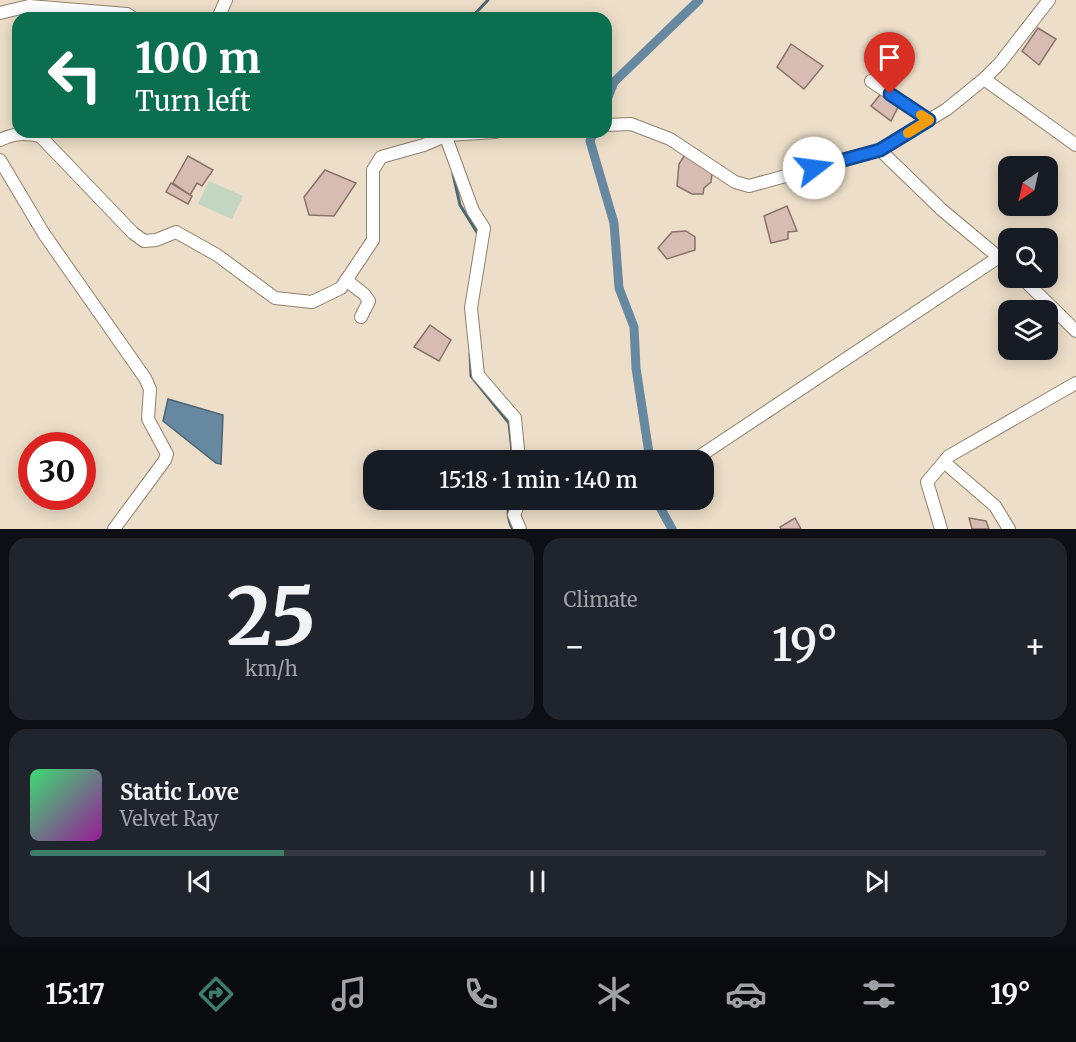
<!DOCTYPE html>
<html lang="en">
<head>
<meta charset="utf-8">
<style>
	:root { --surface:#171b24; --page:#20242c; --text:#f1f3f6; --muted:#9ea1a6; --line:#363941; --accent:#3c7c6b }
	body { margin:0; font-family:Merriweather,serif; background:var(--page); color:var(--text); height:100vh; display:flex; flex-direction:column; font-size:22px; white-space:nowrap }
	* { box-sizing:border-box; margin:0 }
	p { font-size:20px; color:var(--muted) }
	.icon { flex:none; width:33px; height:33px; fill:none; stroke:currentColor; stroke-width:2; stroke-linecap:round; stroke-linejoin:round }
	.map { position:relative; height:529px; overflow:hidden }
	.side { display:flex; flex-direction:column; gap:9px; padding:9px; background:#0d0f14; flex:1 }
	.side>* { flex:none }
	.top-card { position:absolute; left:12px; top:12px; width:600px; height:126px; border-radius:18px; box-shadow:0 3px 15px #0003; background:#0b6e4f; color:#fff; overflow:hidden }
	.needle { width:39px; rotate:214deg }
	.tools { position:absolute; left:998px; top:156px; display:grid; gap:12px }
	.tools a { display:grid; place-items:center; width:60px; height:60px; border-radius:12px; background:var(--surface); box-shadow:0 3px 15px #0003; font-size:30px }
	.speed { position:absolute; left:18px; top:432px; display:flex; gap:12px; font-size:30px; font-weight:700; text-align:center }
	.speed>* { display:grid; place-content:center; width:78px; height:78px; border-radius:50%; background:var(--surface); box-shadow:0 3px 15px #0003; line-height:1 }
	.speed .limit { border:9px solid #d22; background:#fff; color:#111 }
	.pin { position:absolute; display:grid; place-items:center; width:51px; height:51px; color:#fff; margin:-62px -26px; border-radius:50% 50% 50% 0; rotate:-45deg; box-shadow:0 0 6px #0007 }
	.pin .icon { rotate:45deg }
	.me { position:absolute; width:66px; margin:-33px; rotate:75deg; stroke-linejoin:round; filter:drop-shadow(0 0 4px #0008) }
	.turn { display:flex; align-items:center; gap:21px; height:126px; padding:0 24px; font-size:27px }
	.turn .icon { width:78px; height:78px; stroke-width:2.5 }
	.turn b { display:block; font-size:42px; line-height:51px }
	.big { font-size:45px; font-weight:600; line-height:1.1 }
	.side .card { flex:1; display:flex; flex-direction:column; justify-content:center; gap:9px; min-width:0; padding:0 21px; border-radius:18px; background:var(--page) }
	.side .dial { align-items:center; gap:0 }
	.dial b { font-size:78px; line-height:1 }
	.song { display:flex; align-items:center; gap:18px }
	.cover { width:72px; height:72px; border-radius:9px; background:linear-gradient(135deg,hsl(140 70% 55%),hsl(300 70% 35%)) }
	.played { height:6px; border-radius:3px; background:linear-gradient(90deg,var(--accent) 25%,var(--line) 25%) }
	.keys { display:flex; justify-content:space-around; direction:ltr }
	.heat { display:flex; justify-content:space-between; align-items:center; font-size:33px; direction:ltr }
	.side .tiles { flex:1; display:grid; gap:9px; grid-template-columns:1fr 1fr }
	.card:last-child { grid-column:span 2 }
	.trip { position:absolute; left:363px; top:450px; width:351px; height:60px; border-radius:18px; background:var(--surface); box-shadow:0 3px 15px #0003; font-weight:600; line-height:60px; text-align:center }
	.menu { display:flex; height:96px; justify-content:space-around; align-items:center; background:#090b0e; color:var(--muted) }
	.menu .icon { width:42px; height:42px }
	.menu .current { color:var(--accent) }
	.menu b { font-size:27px; color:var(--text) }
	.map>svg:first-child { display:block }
</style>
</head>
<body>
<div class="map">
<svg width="1076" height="529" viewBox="0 0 1076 529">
	<rect width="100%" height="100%" fill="#ecdec8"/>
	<polygon fill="#c3d6c2" points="209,181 243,196 232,219 198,204"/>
	<polygon fill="#6688a0" stroke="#4d6472" stroke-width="1.5" points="168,399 223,415 221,464 216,463 163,421"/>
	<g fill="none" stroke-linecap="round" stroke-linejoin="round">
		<g stroke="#4d6472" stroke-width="3">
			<polyline points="471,18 488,0"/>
			<polyline points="453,174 460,205 478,234"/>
			<polyline points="470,353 471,376 509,423 513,460"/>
			<path d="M 511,500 C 507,508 507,521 513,529"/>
		</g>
		<g stroke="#6688a0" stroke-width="9">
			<polyline points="606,102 614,82 699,0"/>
			<polyline points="593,134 590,141 614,223 619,288 634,327 636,368 650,460"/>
			<polyline points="656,500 672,529"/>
		</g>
	</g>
	<g fill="#d7bcb3" stroke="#8a726a" stroke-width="1.5">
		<polygon points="1038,28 1056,39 1039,65 1022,51"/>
		<polygon points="791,44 823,66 804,89 777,67"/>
		<polygon points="883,91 901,101 891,121 871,106"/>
		<polygon points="686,153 712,173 711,182 704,188 703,194 692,194 677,186 679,164"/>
		<polygon points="188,156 213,170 202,186 197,183 190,195 173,183"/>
		<polygon points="325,170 356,183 334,216 309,215 304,197"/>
		<polygon points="171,183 192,196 188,204 166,192"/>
		<polygon points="787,206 797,231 788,232 788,239 771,243 764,216"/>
		<polygon points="686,231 695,237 695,250 667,259 658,248 672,232"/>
		<polygon points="430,325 451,340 439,361 414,347"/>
		<polygon points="795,518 801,529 781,529 780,527"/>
		<polygon points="969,518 986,521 989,529 972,529"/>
	</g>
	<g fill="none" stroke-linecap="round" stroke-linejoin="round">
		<defs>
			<g id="minor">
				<polyline points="0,13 29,6 127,14 133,18"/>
				<polyline points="218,18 226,0"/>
				<polyline points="984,79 1076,145"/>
				<polyline points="871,81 929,120"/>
				<polyline points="606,125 631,124 670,139 735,182 749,186 880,150 947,109 984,79 1000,63 1049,0"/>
				<polyline points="444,132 473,211 484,228 471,308 478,375 515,418 519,460"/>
				<path d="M 0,140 C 15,133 24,133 40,136 L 133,233 L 144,241 L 156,240 L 176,232 L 217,255 L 275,298 L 312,302 L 341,288 L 373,240 L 373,170 L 381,157 L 424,145 L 447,135 L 495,132"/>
				<polyline points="880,150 942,210 1008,265"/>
				<polyline points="0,160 44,234 145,378 150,389 148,419 167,454 165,460 114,529"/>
				<polyline points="1022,278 1076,331"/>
				<polyline points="346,280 364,294 369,301 361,317"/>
				<polyline points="694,460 999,257"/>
				<polyline points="944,462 995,506 1009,529"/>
				<polyline points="520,500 514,515 520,529"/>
				<polyline points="941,529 927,482 949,456 1076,383"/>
			</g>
		</defs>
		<use href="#minor" stroke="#8f826e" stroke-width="14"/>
		<use href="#minor" stroke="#fff" stroke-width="12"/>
	</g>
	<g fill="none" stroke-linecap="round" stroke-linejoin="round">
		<defs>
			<polyline id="route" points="814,168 880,150 929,120 890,94"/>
		</defs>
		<use href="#route" stroke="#114b97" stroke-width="15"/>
		<use href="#route" stroke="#1a73e8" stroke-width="10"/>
		<polyline stroke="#f59e0b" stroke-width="10" points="908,133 929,120 921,115"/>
	</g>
</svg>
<div class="tools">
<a><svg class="needle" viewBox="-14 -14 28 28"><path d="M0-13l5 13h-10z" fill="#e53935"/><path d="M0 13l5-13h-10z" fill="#9ea1a6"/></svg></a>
<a><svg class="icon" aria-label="search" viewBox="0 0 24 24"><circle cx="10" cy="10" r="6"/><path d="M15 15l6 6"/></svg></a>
<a><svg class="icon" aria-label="layers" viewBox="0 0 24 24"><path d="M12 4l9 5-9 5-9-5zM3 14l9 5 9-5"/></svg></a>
</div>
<div class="speed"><div class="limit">30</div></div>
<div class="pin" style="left:890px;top:94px;background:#d93025"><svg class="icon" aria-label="arrive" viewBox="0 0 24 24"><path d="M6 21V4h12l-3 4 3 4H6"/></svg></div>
<svg class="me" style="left:814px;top:168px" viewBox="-20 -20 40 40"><circle r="19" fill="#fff"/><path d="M0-13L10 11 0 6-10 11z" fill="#1a73e8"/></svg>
<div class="trip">15:18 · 1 min · 140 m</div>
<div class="top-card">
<div class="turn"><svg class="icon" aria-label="left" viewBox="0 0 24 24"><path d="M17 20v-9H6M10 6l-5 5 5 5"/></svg><div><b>100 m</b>Turn left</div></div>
</div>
</div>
<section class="side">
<div class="tiles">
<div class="card dial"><b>25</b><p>km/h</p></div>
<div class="card"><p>Climate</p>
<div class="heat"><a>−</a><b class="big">19°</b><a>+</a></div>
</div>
<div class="card">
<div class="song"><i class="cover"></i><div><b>Static Love</b><p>Velvet Ray</p></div></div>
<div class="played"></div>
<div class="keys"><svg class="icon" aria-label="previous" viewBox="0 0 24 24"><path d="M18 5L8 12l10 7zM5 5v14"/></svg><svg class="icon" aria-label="pause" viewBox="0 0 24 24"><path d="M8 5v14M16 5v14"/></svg><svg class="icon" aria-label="next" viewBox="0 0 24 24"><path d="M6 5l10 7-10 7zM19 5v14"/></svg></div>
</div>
</div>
</section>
<nav class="menu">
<b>15:17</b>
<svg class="icon current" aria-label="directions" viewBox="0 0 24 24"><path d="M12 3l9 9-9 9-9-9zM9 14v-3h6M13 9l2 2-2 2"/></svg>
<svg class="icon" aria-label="music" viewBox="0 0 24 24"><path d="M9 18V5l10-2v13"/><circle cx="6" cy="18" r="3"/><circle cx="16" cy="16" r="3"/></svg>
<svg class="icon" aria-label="phone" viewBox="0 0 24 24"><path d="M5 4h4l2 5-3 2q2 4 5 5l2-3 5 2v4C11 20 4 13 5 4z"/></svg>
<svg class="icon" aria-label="climate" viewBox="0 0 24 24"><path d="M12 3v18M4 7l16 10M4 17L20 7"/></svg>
<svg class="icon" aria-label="car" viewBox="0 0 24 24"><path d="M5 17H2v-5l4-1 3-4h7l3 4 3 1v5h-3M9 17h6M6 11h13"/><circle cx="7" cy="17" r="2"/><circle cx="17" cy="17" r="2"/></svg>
<svg class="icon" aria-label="filters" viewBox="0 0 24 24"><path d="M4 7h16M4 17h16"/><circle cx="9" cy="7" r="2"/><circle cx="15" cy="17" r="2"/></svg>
<b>19°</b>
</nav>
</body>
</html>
